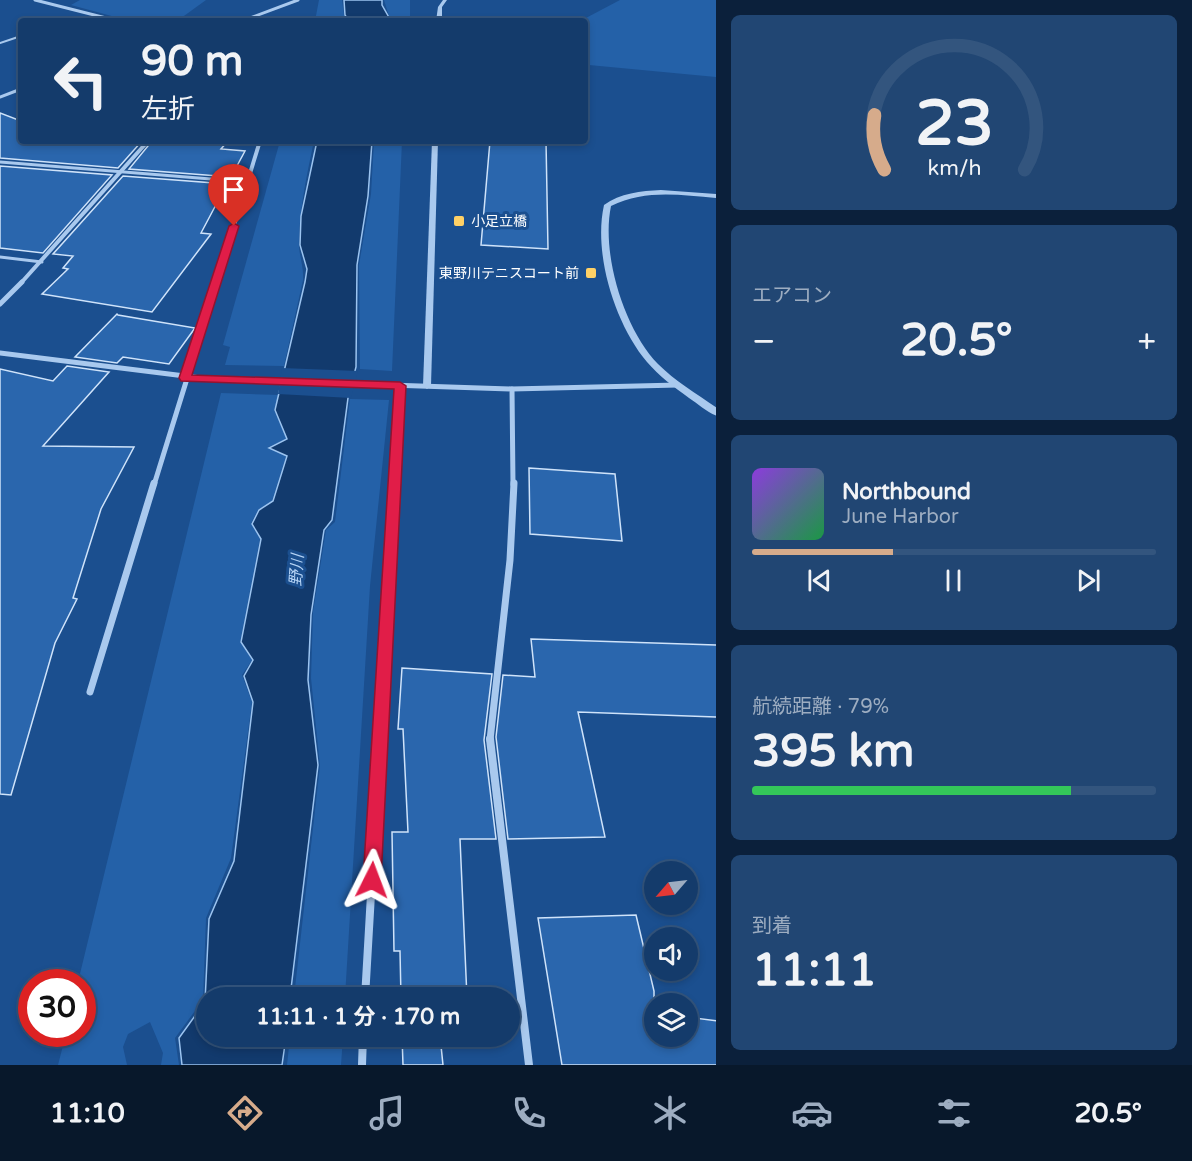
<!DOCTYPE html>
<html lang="ja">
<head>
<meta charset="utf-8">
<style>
	:root { --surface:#143b6b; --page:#214673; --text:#f1f3f6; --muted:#9dadc1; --line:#33557e; --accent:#d6ab8b }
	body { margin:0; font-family:"Varela Round","Noto Sans JP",sans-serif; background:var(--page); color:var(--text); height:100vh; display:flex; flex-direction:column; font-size:22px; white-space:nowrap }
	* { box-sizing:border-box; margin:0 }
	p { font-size:20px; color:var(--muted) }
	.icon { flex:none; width:33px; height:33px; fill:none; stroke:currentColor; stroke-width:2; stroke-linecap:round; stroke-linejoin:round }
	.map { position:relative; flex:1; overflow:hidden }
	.details { display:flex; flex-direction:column; gap:15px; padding:15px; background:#0b203b; width:476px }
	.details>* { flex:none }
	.hud { position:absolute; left:18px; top:18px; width:570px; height:126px; border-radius:6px; box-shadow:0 3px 9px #0003,0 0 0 2px var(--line); background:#143b6b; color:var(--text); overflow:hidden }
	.needle { width:39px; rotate:242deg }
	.fabs { position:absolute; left:644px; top:861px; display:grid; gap:12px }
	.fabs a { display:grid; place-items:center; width:54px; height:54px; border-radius:50%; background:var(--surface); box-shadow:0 3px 9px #0003,0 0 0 2px var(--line); font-size:30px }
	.speed { position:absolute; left:18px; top:969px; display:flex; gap:12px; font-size:30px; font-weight:700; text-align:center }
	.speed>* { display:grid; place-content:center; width:78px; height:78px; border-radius:50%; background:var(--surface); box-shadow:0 3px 9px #0003,0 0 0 2px var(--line); line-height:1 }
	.speed .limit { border:9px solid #d22; background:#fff; color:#111 }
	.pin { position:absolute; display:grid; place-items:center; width:51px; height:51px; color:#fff; margin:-62px -26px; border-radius:50% 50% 50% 0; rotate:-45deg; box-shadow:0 0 6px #0007 }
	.pin .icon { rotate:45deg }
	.me { position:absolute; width:66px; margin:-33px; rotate:3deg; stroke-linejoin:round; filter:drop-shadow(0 0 4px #0008) }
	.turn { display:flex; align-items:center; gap:21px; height:126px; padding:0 24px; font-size:27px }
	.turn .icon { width:78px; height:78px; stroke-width:2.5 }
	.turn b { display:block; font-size:42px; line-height:51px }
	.big { font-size:45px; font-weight:700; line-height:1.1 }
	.details .widget { flex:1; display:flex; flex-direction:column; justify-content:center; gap:9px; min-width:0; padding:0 21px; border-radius:9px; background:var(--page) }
	.details .dial { align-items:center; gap:0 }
	.dial svg { height:156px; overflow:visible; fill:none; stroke:var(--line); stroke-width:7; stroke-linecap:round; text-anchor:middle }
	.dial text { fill:var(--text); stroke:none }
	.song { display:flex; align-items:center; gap:18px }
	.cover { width:72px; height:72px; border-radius:9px; background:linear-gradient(135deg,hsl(270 70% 55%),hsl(140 70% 35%)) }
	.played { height:6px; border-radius:3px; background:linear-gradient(90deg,var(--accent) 35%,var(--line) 35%) }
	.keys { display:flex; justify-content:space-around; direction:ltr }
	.heat { display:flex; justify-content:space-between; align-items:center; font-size:33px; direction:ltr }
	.charge { height:9px; border-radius:4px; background:linear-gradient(90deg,#34c759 79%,var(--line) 0) }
	.trip { position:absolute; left:196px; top:987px; width:324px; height:60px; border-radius:30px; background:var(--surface); box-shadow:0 3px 9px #0003,0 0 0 2px var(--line); font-weight:700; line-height:60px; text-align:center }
	.menu { display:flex; height:96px; justify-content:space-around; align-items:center; background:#08182b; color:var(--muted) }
	.menu .icon { width:42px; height:42px }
	.menu .selected { color:var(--accent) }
	.menu b { font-size:27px; color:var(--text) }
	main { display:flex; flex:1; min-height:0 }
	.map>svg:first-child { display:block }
</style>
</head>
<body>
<main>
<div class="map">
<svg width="717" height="1065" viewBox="0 0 717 1065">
	<rect width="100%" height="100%" fill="#1b4f8f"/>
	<g fill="#2461a8">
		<polygon points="80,0 206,0 177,21 130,21 71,5"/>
		<polygon points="319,0 342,0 344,15 348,21 315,21"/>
		<polygon points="384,0 410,0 410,18 393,21 394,18 389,16"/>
		<polygon points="620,0 716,0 716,77 589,65 584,19"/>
		<path d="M 280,141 L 314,141 C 307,174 300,206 299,239 C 298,254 304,265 303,280 L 284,366 L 225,365 L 230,347 L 223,345 Z"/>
		<polygon points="374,141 402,141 392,371 360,369 359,265 371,194"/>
		<polygon points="221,393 279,395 274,410 287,439 268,447 286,456 272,501 258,510 251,523 260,539 240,642 252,660 242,675 252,702 231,858 206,918 203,1000 175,1038 179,1065 161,1065 163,1053 150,1022 128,1034 123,1047 127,1065 58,1065 66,1034 82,1034 82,982 78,982"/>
		<polygon points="350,399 389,400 370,586 345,997 294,997 320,766 311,678 313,612 326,530 335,522"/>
		<polygon points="290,1037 343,1037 341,1065 287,1065"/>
	</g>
	<g fill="#123a6d" stroke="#9cc4f0" stroke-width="1.5">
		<polygon points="344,0 382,0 382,5 391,21 349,21 345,15"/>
		<polygon points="317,141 372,141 368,196 357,265 356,367 348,398 332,520 324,530 311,615 308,680 318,765 290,997 207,998 207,1036 286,1037 282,1065 182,1065 179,1038 205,1002 209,919 234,861 253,702 244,676 253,660 241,642 261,539 252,524 259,510 273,501 287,456 269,448 287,439 275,410 305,282 307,269 300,245 301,216"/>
	</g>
	<polygon fill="#1b4f8f" points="282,368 358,371 351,398 278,394"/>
	<g fill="#2a66ad" stroke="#cfe3fa" stroke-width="1.5">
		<polygon points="0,113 21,121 21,141 142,141 118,168 0,158"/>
		<polygon points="152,141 228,141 221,149 245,151 231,177 129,169"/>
		<polygon points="490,141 546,141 548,249 481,245"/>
		<polygon points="0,166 112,175 43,253 0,248"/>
		<polygon points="123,176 227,184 201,233 211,234 152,312 42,294 68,269 63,268 73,256 53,254"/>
		<polygon points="117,314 118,315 195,328 169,364 123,357 117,363 75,357"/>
		<polygon points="67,366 109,372 43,446 134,447 101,509 73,598 77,599 55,643 11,795 0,794 0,369 53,381"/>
		<polygon points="529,468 615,474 622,541 530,534"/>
		<polygon points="531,639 717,645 717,717 578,712 605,837 508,839 496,737 503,675 535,677"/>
		<polygon points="402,668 492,674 484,740 496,839 460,839 467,998 401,998 400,951 394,951 392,832 408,832 403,729 398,729"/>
		<polygon points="636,915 654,991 654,1036 687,1036 687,1017 717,1021 717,1065 562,1065 538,918"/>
		<polygon points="402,1036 440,1036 443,1065 403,1065"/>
	</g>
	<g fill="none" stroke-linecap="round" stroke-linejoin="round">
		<polyline stroke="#a9c9ee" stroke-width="2" points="0,43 21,36"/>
		<g stroke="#a9c9ee" stroke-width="3">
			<polyline points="0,162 248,182"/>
			<polyline points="0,257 42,262"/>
		</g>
		<g stroke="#a9c9ee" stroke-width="3">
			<polyline points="35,0 118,21"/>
			<polyline points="242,21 298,0"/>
			<polyline points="0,97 21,89"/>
		</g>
		<g stroke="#a9c9ee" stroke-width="4">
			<polyline points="21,283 148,141"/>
			<polyline points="216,283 260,141"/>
		</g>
		<g stroke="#a9c9ee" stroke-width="5">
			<polyline points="0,304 22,282"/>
			<polyline points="0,353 209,379 512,389 678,385"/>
			<polyline points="512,389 513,485"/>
			<polyline points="154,485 217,282"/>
			<polyline points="394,485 400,386"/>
		</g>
		<g stroke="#a9c9ee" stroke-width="7">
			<polyline points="90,692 154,483"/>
			<polyline points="380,740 394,483"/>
			<polyline points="490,740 510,560 514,483"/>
		</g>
		<g stroke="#a9c9ee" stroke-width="8">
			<polyline points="490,739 529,1065"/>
			<polyline points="365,998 380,739"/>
			<polyline points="362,1065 363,1036"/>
		</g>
		<g fill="#a9c9ee" fill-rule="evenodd">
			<polygon points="443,0 447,0 442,7 442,21 436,21 438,7"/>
			<polygon points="432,141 438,141 431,386 427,389 423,386"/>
			<path d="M 661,190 L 717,194 L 717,198 C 680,195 645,189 611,206 C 601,254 624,329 658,364 C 675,381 697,394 717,408 L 717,416 C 707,412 698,404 689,398 C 674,387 659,376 647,362 C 615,324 593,254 604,205 C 620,193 641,191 661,190 Z"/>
		</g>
	</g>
	<polygon fill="#e11d48" stroke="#92132f" stroke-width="1.5" points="234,223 239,226 192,375 400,382 406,386 381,880 379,886 372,888 366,886 363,880 394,389 181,381 179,378 229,226"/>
	<g fill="#ffd166" stroke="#1b4f8f" stroke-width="2">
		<rect x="453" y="215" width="12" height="12" rx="3"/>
		<rect x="585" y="267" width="12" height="12" rx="3"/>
	</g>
	<g text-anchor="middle" stroke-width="6" stroke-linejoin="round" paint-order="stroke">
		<g font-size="14" fill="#fff" stroke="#1b4f8f" text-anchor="start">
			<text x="471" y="226">小足立橋</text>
			<text x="579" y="278" text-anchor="end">東野川テニスコート前</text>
		</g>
		<g font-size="16" font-style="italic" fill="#b5d3f5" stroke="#1b4f8f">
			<text transform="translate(296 570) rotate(-86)" y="6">野川</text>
		</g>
	</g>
</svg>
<div class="fabs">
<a><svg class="needle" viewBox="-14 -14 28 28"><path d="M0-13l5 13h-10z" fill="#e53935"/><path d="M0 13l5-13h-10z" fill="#9dadc1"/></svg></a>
<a><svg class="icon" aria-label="sound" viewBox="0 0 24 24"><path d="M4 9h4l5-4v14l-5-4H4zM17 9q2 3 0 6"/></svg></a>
<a><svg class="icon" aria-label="layers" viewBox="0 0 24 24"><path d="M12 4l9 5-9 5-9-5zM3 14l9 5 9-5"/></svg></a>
</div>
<div class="speed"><div class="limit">30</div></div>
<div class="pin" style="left:234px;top:226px;background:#d93025"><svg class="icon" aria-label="arrive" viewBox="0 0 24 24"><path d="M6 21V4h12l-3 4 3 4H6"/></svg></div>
<svg class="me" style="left:372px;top:880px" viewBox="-20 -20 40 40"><path d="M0-17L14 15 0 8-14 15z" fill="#e11d48" stroke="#fff" stroke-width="4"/></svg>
<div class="trip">11:11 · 1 分 · 170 m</div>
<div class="hud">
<div class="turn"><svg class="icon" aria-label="left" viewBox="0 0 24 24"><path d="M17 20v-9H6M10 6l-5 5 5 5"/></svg><div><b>90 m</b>左折</div></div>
</div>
</div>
<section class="details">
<div class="widget dial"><svg viewBox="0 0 100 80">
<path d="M14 69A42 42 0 1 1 86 69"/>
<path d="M14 69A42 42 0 0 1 9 41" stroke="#d6ab8b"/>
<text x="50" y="56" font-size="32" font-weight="700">23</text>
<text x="50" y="72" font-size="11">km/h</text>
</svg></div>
<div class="widget"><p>エアコン</p>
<div class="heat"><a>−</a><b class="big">20.5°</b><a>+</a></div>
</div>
<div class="widget">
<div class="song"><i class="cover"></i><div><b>Northbound</b><p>June Harbor</p></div></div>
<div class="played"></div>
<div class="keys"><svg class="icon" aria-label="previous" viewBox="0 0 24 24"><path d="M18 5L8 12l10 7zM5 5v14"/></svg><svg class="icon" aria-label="pause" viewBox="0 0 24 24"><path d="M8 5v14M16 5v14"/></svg><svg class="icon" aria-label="next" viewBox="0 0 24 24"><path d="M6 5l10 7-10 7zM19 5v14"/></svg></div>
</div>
<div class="widget"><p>航続距離 · 79%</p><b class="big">395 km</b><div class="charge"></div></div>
<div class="widget"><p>到着</p><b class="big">11:11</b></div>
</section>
</main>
<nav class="menu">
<b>11:10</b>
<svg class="icon selected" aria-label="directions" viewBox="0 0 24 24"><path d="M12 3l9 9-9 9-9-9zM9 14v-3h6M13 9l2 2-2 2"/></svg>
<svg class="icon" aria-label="music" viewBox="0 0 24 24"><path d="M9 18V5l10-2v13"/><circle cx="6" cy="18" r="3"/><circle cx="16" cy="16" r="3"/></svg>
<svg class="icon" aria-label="phone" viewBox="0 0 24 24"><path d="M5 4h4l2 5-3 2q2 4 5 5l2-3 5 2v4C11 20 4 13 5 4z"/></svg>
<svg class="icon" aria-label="climate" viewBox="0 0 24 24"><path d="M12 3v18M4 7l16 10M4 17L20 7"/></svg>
<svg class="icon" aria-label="car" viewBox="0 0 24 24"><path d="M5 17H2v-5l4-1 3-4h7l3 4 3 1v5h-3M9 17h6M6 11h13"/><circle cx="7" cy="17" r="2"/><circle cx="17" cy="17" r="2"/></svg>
<svg class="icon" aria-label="filters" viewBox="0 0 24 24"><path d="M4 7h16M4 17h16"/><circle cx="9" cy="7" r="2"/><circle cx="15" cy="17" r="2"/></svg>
<b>20.5°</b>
</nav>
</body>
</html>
